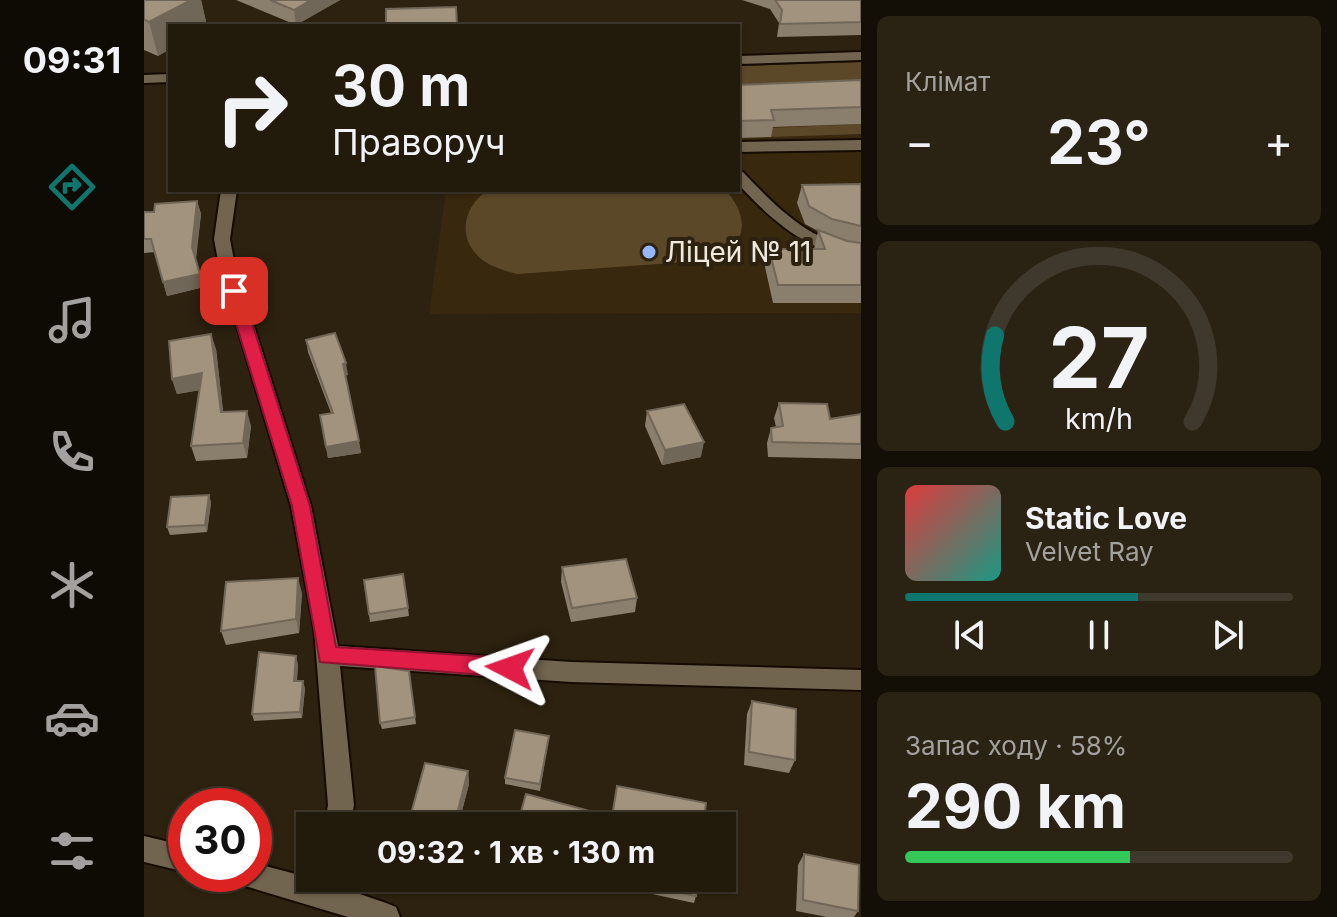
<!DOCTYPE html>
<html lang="uk">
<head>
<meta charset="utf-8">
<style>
	:root { --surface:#221a0b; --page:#2a2314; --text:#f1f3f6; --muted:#a2a19d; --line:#3f382c; --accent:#0f766e }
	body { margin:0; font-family:Inter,sans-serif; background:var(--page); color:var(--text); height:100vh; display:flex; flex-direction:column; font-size:30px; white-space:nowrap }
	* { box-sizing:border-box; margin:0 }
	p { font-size:26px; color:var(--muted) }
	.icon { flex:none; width:44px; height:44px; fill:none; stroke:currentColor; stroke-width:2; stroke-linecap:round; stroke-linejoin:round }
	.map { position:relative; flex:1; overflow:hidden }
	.panel { display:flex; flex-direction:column; gap:16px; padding:16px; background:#130e06; width:476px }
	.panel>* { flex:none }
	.hud { position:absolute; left:24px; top:24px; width:572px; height:168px; border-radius:0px; box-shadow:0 2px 6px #0004,0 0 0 2px var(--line); background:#221a0b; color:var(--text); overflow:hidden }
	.speed { position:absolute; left:24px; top:788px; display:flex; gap:16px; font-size:40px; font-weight:700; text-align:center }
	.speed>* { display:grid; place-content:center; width:104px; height:104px; border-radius:50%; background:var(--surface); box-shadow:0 2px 6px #0004,0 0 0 2px var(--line); line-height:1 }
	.speed .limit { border:12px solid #d22; background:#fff; color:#111 }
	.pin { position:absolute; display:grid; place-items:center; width:68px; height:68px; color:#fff; margin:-34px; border-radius:16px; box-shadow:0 4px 12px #0006 }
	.me { position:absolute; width:88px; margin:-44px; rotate:274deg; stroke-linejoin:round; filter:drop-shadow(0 0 6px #0008) }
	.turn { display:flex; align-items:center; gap:28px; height:168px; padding:0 32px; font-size:36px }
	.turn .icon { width:104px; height:104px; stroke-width:2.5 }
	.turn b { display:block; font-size:56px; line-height:68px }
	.big { font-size:60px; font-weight:700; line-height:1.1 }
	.panel .tile { flex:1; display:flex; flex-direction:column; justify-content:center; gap:12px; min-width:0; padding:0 28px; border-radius:12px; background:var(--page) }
	.panel .dial { align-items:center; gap:0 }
	.dial svg { height:208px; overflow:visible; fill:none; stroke:var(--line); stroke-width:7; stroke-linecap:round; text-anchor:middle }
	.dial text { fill:var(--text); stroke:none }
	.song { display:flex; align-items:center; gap:24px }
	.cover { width:96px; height:96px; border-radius:12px; background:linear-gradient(135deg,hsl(0 70% 55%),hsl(170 70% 35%)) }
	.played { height:8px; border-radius:4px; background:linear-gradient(90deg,var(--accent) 60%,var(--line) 60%) }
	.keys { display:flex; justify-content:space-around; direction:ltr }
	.heat { display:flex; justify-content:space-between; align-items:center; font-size:44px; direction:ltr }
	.charge { height:12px; border-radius:6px; background:linear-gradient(90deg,#34c759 58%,var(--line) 0) }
	.trip { position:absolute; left:152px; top:812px; width:440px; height:80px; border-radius:0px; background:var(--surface); box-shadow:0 2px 6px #0004,0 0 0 2px var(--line); font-weight:700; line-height:80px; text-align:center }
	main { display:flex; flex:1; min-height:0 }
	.tab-bar { display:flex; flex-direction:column; width:144px; justify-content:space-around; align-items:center; background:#0e0a04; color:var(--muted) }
	.tab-bar .icon { width:56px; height:56px }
	.tab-bar .selected { color:var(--accent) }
	.tab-bar b { font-size:36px; color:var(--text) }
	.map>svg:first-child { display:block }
</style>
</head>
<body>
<main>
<nav class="tab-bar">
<b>09:31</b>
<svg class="icon selected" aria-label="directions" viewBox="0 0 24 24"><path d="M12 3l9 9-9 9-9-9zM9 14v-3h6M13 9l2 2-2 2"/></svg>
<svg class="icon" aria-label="music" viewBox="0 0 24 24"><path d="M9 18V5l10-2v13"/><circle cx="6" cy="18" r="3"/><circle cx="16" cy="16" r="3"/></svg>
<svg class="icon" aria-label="phone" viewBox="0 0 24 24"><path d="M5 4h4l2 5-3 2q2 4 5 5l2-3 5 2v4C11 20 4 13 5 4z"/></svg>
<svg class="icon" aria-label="climate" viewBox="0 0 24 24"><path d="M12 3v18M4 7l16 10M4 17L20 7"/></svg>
<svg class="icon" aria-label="car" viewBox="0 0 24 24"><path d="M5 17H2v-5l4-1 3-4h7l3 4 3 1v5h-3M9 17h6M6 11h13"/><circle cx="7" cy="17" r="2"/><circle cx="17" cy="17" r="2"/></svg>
<svg class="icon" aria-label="filters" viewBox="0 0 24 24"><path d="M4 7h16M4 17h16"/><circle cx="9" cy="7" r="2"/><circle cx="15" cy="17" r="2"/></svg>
</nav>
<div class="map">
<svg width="717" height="917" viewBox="0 0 717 917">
	<rect width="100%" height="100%" fill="#2d220f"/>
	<polygon fill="#37280e" points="717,88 717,313 285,314 302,190 594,190 594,92"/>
	<g fill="#5b4829">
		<polygon points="717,62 717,82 594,86 594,66"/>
		<polygon points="717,124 717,134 627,137 623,128"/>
		<path d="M 344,190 L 581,190 C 599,208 607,235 582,252 C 576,257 564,259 557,261 L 373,274 C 359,270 343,266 333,255 C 313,234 321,205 344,190 Z"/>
	</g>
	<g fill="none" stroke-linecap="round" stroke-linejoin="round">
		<defs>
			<g id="minor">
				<polygon points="717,52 717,60 594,64 594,56"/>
				<polygon points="26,74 26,82 0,83 0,75"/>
				<polygon points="717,140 717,150 594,152 594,142"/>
				<path d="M 594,170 L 599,172 C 632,207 667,243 717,249 L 717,259 C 665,253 629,222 594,184 Z"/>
				<polygon points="77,190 93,190 86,239 91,266 167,506 194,646 427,662 717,670 717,690 427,682 196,666 210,805 206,826 180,826 184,805 170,628 147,506 75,266 70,239"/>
				<polygon points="0,836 42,846 42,872 0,862"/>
				<polygon points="110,863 178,881 242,903 252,907 256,917 204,917 91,883 87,874 110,874"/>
			</g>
		</defs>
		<use href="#minor" stroke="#150b00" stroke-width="4"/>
		<use href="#minor" fill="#726550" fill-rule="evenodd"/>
	</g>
	<g fill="#8a7e6c">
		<polygon points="0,0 57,0 63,26 26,26 26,49 14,56 0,50"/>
		<polygon points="92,0 196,0 152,25"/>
		<polygon points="598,0 717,0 717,35 633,37 635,23 626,9"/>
		<polygon points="717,80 717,124 629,127 627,137 594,138 594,85"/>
		<polygon points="717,184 717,303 629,303 621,267 625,249 670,249 674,231 661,224 653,203 658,185"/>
		<polygon points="53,201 57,214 52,259 60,287 23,296 11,252 0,253 0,212 10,212"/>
		<polygon points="162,340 204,375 201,375 217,453 184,458 176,415 187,413 164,352"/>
		<polygon points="72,349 79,412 107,426 103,458 52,461 47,446 56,390 33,394 28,379"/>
		<polygon points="635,403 686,419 717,414 717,459 624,457 623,443 627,428 632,427 630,418"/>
		<polygon points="503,411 557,457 518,465 501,426"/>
		<polygon points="65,495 67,503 63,532 26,535 23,527"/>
		<polygon points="418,567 493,598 491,612 427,622 417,582"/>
		<polygon points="220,580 264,608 265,616 226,622"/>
		<polygon points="158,593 155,633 82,645 77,631"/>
		<polygon points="154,664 153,681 161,688 158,718 110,721 108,714"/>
		<polygon points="265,671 272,724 238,729 236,723"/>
		<polygon points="608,701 651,760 645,773 600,765 603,714"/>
		<polygon points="405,736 396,791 361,784 361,778"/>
		<polygon points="324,771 325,784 314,826 265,826 265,821"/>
		<polygon points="660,854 714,911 710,917 683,917 652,911 654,865"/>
		<polygon points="458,878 554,878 552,896 550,903 457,883"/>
	</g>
	<g fill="#716758">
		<polygon points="47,0 57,0 63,26 26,26 26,49 14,56 5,22"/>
		<polygon points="167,0 196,0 152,25 150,10"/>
		<polygon points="53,201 57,214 51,260 48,247"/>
		<polygon points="56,274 60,287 23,296 19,282"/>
		<polygon points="67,334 72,349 81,427 77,412"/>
		<polygon points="202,363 204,375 201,376 199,364"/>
		<polygon points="58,373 63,389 33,394 28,379"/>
		<polygon points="103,411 107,426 103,458 99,443"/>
		<polygon points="215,441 217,453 184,458 182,447"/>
		<polygon points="560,442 557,457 518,465 521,450"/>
		<polygon points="65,495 67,503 63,532 61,525"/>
		<polygon points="154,578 158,593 155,633 152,619"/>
		<polygon points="152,656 154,664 152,688 150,681"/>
		<polygon points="159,681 161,688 158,718 156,712"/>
		<polygon points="324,771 325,784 314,826 310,826"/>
	</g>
	<g fill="#a1937d" stroke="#716758" stroke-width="2">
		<polygon points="0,0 47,0 5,22 0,19"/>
		<polygon points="126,0 167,0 150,10"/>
		<polygon points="631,0 717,0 717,22 636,24 638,10"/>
		<polygon points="312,7 313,26 242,26 242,9"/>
		<polygon points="717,80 717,107 627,110 630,120 594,121 594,85"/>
		<polygon points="717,184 717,226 688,219 665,206 658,185"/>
		<polygon points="53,201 48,247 56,274 19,282 7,239 0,239 0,212 10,212 11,204"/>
		<polygon points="674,230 703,241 717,243 717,285 634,285 625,249 681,249"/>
		<polygon points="191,333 202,363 199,364 215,441 182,447 176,415 189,413 162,340"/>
		<polygon points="67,334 77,412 103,411 99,443 47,446 58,373 28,379 25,341"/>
		<polygon points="635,403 683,404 686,419 717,414 717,444 628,442 627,428 639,426"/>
		<polygon points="540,404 560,442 521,450 503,411"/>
		<polygon points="65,495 61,525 23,527 27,497"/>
		<polygon points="482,559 493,598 428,608 418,567"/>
		<polygon points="259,574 264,608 225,614 220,580"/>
		<polygon points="154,578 152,619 77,631 82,582"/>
		<polygon points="115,652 152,656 150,681 159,681 156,712 108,714"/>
		<polygon points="231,666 265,671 271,717 236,723"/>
		<polygon points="608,701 652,709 651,760 605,752"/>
		<polygon points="371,730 405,736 396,784 361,778"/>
		<polygon points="281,763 324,771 310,826 290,826 265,821"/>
		<polygon points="473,786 562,803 559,826 373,826 382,794 468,817"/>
		<polygon points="660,854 715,865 714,911 659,900"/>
		<polygon points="468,878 554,878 552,896"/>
	</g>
	<polygon fill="#e11d48" stroke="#92132f" stroke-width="2" points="90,286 98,291 166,506 192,647 366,658 373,661 376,668 373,674 366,677 176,662 148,506 82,291"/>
	<circle fill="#96b6fd" stroke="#2d220f" stroke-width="3" cx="505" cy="252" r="8"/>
	<g text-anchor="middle" stroke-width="8" stroke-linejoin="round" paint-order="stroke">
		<g font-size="28" fill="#f0e9dd" stroke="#2d220f" text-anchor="start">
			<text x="521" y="262">Ліцей № 11</text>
		</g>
	</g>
</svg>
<div class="speed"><div class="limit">30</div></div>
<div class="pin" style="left:90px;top:291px;background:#d93025"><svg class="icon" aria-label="arrive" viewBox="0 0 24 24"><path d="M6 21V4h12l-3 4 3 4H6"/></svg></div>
<svg class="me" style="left:366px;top:668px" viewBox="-20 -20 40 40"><path d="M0-17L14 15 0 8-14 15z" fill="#e11d48" stroke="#fff" stroke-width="4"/></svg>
<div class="trip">09:32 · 1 хв · 130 m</div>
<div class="hud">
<div class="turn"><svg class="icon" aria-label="right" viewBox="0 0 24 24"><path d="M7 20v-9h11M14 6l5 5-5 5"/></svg><div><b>30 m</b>Праворуч</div></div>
</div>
</div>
<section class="panel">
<div class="tile"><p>Клімат</p>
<div class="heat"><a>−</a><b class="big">23°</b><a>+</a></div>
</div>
<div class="tile dial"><svg viewBox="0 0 100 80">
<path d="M14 69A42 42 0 1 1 86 69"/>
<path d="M14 69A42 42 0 0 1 10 36" stroke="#0f766e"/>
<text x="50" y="56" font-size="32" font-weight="700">27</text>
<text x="50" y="72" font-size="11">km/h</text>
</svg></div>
<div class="tile">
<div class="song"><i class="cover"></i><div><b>Static Love</b><p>Velvet Ray</p></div></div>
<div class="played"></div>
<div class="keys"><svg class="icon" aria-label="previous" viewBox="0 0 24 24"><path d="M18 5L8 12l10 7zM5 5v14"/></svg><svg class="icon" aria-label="pause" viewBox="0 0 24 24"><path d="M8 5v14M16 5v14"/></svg><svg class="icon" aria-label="next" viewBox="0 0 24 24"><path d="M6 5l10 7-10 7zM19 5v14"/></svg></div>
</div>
<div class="tile"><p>Запас ходу · 58%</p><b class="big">290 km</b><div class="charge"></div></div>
</section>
</main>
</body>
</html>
